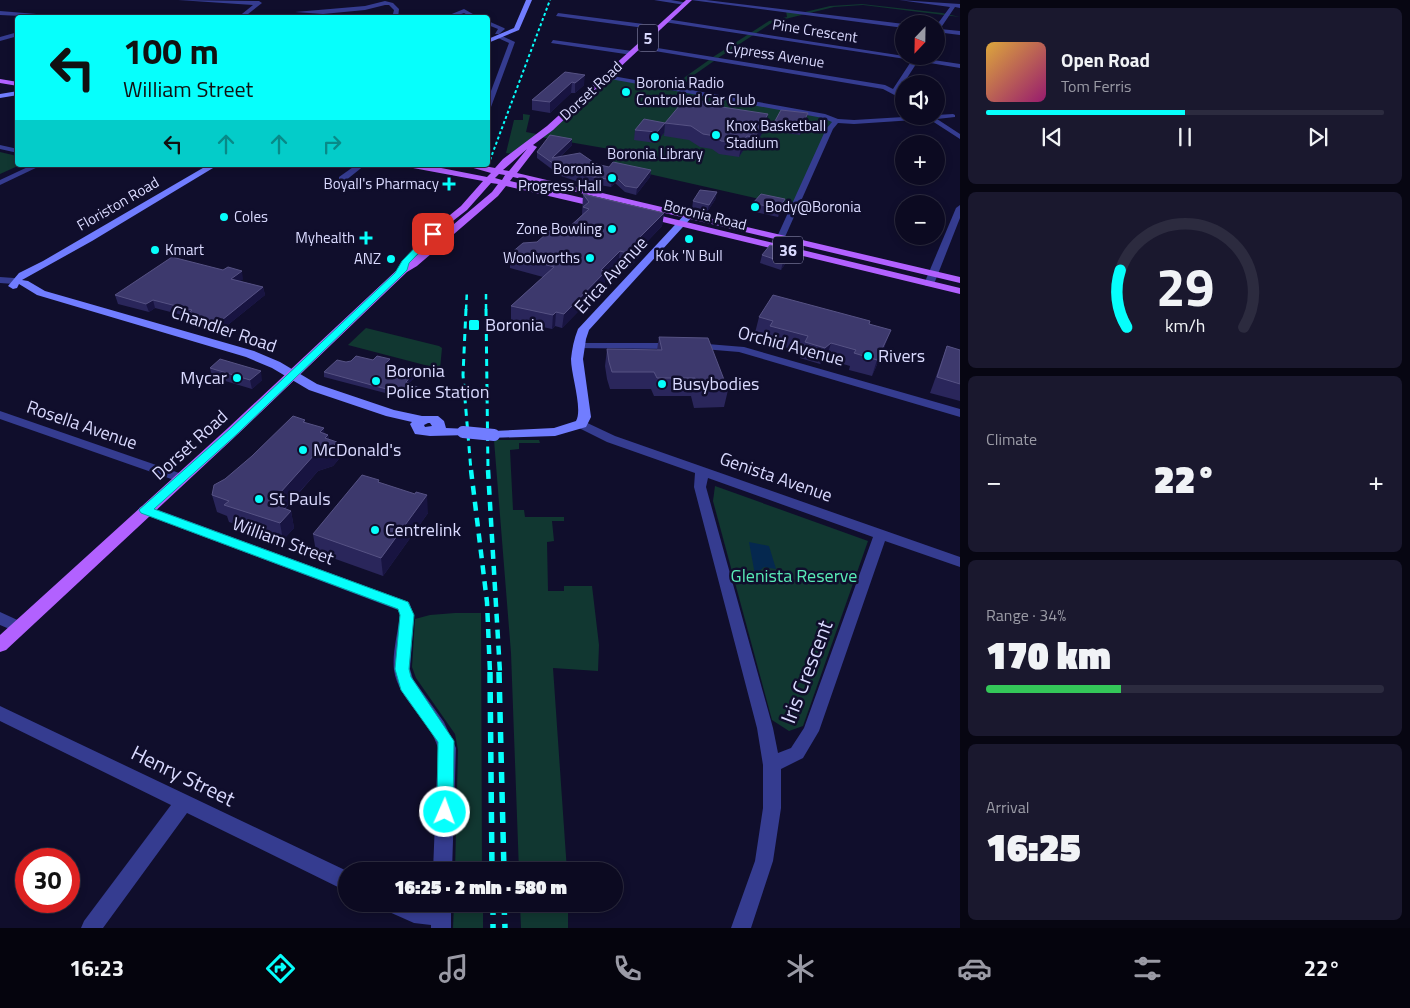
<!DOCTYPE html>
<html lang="en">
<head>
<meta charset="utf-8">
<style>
	:root { --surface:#0c0a21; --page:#1a182e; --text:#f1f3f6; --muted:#9a9aa5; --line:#2c2b3f; --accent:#06fffc }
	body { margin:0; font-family:"Titillium Web",sans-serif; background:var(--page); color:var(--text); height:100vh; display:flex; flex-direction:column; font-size:19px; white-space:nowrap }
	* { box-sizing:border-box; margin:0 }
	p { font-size:16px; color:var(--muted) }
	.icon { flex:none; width:28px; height:28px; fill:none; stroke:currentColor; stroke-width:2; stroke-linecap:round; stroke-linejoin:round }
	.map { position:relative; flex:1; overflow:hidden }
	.panel { display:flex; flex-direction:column; gap:8px; padding:8px; background:#070612; width:450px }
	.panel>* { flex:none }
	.hud { position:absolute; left:15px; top:15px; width:475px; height:152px; border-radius:5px; box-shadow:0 2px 8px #0003,0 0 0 1px var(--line); background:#06fffc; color:#111; overflow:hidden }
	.needle { width:32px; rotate:202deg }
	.buttons { position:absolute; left:895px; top:15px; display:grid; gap:10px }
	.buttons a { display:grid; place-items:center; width:50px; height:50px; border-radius:50%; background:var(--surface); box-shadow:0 2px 8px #0003,0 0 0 1px var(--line); font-size:25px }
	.speed { position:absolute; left:15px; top:848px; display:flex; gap:10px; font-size:25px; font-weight:700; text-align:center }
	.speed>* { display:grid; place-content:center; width:65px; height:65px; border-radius:50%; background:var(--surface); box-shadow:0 2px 8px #0003,0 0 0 1px var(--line); line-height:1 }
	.speed .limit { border:8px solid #d22; background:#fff; color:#111 }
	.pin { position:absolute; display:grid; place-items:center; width:42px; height:42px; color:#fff; margin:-21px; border-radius:10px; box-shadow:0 2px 8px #0006 }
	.me { position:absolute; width:55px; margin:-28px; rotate:2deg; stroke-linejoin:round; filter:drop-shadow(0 0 4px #0008) }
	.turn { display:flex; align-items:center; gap:18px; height:105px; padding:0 25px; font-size:22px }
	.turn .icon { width:65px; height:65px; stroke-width:2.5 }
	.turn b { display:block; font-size:35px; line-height:42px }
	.lanes { display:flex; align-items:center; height:48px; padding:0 25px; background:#0003; justify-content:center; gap:25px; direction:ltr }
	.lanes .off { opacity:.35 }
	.big { font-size:38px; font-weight:800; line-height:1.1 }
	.panel .widget { flex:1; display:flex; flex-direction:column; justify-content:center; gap:8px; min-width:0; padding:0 18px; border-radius:8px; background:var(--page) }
	.panel .dial { align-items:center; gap:0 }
	.dial svg { height:130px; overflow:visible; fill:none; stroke:var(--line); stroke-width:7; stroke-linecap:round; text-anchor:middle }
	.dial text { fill:var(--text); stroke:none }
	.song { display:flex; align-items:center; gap:15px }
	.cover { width:60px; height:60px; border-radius:8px; background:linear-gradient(135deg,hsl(40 70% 55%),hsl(320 70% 35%)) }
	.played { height:5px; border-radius:2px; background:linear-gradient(90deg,var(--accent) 50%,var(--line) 50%) }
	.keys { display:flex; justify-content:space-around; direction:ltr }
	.heat { display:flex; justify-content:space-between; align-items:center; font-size:28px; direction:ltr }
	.charge { height:8px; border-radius:4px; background:linear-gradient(90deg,#34c759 34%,var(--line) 0) }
	.trip { position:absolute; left:338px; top:862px; width:285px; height:50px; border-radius:25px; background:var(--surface); box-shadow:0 2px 8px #0003,0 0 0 1px var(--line); font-weight:800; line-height:50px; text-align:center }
	.tab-bar { display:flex; height:80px; justify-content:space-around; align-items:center; background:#05040d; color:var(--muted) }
	.tab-bar .icon { width:35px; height:35px }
	.tab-bar .on { color:var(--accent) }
	.tab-bar b { font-size:22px; color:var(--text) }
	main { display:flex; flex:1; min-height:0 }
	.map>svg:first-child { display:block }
</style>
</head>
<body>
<main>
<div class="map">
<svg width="960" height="928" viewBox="0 0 960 928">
	<rect width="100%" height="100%" fill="#100e2c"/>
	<g fill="#113731">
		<polygon points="862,4 942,13 960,17 863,5 834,7 773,22 718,58 713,57 769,21 787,17 786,11 801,13 830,6"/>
		<polygon points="709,60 714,61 691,77 680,89 825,116 833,120 795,207 618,167 613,162 621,151 540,137 514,154 506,153 514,120 523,120 523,114 530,115 526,132 542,135 607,77 674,89 685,77"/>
		<polygon points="0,152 17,156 18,165 20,165 0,174"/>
		<polygon points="366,328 439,346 442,348 440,369 348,345"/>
		<polygon points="494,440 539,440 540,443 519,443 519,449 510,450 513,510 524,510 525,517 564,517 564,521 552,521 554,541 547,542 548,591 564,591 564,586 592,586 599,645 598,671 553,668 567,871 519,871 511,653"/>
		<polygon points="715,486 868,541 803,726 789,731 772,720 713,501"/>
		<polygon points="455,613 481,613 482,871 455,871 458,750 455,734 416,678 412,667 415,619 430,615"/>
		<polygon points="454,904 483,904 483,928 453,928"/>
		<polygon points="520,904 568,904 568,928 521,928"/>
	</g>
	<polygon fill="#05284f" points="749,542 769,546 776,569 764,567 755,575"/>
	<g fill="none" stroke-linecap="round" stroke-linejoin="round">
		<g fill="#353c90" fill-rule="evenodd">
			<polygon points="178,0 259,1 262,3 243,18 237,18 253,5"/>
			<polygon points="654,0 671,0 688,3 685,5"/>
			<polygon points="691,0 706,0 904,24 904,28"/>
			<polygon points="899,0 960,4 960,8 955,7 940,29 960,31 960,35 936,32 936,26 950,7"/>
			<polygon points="385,1 393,3 399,9 398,18 392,18 394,10 389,5 385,5 365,10 323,14 295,12 365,6"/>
			<polygon points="464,9 480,18 473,18 464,13 450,18 442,18"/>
			<polygon points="0,11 61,16 63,18 0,15"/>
			<polygon points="558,13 659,26 662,28 659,30 556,16"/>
			<polygon points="666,19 904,56 921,56 920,58 960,64 960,68 918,61 898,92 904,95 904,100 883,89 637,48 639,45 885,85 893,89 912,60 664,22"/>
			<polygon points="488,21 504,28 505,29 499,34 495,34 498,29 488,25"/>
			<polygon points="18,32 18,36 0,41 0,37"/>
			<polygon points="500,35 515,42 491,107 488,109 488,99 509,43 498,38"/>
			<polygon points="553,40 632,51 635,53 632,55 551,43"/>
			<polygon points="607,75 825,114 838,119 854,120 953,114 955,115 955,117 937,119 960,134 960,139 929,119 854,124 838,123 833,129 785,237 781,240 777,237 826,129 832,122 823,118 605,78 605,76"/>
			<polygon points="0,145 18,149 18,153 0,149"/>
			<polygon points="32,165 42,165 0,185 0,180"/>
			<polygon points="356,165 365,165 345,181 339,181 339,177"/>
			<polygon points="960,205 960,218 934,284 932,286 926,286 924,284 956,208"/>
			<polygon points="0,277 14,278 19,281 14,284 0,283"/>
			<polygon points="578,343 675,343 680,346 675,349 574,348 573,346"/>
			<polygon points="695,343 744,347 960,409 960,417 739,352 691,348 690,346 691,344"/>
			<polygon points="0,411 185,475 187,478 185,481 177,481 0,419"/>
			<path d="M 581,420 L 615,436 L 960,557 L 960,567 L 885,541 L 819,731 L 803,758 L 781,769 L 781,808 L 773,861 L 751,928 L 731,928 L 755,861 L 763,808 L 763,765 L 757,728 L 694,487 L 695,473 L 607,442 L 577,427 L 575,424 L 577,421 ZM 708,478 L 873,537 L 804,728 L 791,748 L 778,753 L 773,728 L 706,487 Z"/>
			<path d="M 145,505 L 409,602 L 414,615 L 410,669 L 413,679 L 444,722 L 456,748 L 452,871 L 433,871 L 438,748 C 430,719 398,700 394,670 C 392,654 398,631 400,615 L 398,610 L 140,513 L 138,510 L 140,507 Z"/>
			<polygon points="0,612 24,623 27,627 24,631 19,633 0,625"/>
			<polygon points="0,706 347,871 346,891 187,813 103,928 81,928 84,921 171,805 0,721"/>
			<polygon points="384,904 431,906 431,904 451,904 451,928 431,928 431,925 414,923 387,911"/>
		</g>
		<g fill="#717dff" fill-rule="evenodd">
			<polygon points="526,0 532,0 519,30 488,43 488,39 514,28"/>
			<polygon points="18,91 18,95 0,98 0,94"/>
			<path d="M 208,165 L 218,165 L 92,241 L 22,280 L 28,281 L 45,291 L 254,351 L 280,362 L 317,384 L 394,410 L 422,416 L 438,416 L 444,421 L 446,428 L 468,429 L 470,432 L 468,435 L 430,436 L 415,434 L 410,424 L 412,422 L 386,416 L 309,390 L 272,368 L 246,357 L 37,295 L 19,284 L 17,288 L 13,289 L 8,286 L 19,273 L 43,261 ZM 428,423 L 430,423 L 432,426 L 425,427 L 424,425 Z"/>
			<path d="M 689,212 L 692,213 L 692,217 L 589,330 L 586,339 L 583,359 L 591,417 L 586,427 L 555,436 L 489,438 L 487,435 L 489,432 L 494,431 L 554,428 L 576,421 C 583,409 571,375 571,359 C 572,349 574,339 578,329 L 686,213 Z"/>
		</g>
		<g fill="#b261ff" fill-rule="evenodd">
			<path d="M 686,0 L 692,0 L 553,130 L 533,145 L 537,147 L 517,173 L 960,277 L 960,283 L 513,177 L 510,181 L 600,202 L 605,205 L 600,208 L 506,186 L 498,196 L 417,266 L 407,272 L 238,434 L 6,650 L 0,652 L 0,635 L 228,428 L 399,268 L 409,262 L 492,192 L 498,184 L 491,183 L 467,210 L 431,238 L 428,237 L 428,233 L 461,206 L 483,181 L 413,168 L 409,165 L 426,165 L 487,177 L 491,173 L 463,165 L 479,165 L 495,168 L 503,159 L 547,126 ZM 527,149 L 509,171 L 503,170 ZM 499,174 L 505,175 L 502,180 L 495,178 Z"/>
			<polygon points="0,79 18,82 18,86 0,83"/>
			<polygon points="645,212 960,288 960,294 642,217 642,213"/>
		</g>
		<polyline stroke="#06fffc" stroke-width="2" stroke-dasharray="3 2.5" stroke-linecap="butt" points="490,160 550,0"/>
		<g stroke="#06fffc" stroke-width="2.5" stroke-dasharray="5.5 4.5" stroke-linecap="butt">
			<polyline points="486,294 486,310"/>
			<polyline points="466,310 467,290"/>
		</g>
		<g stroke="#06fffc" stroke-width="3" stroke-dasharray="7 5.5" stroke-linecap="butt">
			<polyline points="466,309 463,375 471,471"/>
			<polyline points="486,309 488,471"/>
		</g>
		<g stroke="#06fffc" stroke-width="4.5" stroke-dasharray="9 7" stroke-linecap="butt">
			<polyline points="471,470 487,602 490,673"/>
			<polyline points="488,470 500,673"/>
		</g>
		<g stroke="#06fffc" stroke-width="5.5" stroke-dasharray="11 9" stroke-linecap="butt">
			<polyline points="490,672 492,871"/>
			<polyline points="499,672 504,871"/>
			<polyline points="493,904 493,928"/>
			<polyline points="504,904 505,928"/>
		</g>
		<polyline stroke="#717dff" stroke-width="12" points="463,432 494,435"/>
	</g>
	<g fill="#2a265b">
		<polygon points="565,72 584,85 575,93 571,93 550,113 532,110 532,100"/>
		<polygon points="724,104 723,107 766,127 752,150 744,149 739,157 719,154 712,149 700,147 689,140 664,136 665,123"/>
		<polygon points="808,113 805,123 800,135 773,131 775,121"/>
		<polygon points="665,123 664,133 656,143 634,140 635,130"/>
		<polygon points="572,139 572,145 560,157 609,167 651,170 650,177 636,195 625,192 615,183 611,187 576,181 561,176 537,158 537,152"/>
		<polygon points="717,192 715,200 707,212 692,209 693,201"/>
		<polygon points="583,194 664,213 662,226 643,246 642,254 629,268 618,265 605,279 604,285 562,328 555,326 552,329 511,320 511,306 543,277 510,268 510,254 567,229 582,215"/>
		<polygon points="753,203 783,207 778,217 751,211"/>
		<polygon points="791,250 789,258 781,270 760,263 762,255"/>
		<polygon points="243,279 240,281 263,287 265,295 219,332 188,323 186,316 155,308 149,312 118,304 115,295"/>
		<polygon points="759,317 870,321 869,324 885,346 872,376 849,370 850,366 826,359 820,364 800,358 802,352 766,342 768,336 755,333"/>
		<polygon points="659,337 728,390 724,407 694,408 691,396 654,396 651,389 610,389 607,379 605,366 607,349 657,350"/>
		<polygon points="947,346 960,350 960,401 930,393"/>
		<polygon points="373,360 390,363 388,365 415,377 409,383 419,388 419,392 412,400 324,377 324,372 346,362"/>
		<polygon points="210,368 262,380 252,389 212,377"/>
		<polygon points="305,420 305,423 328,435 329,440 337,442 339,459 333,466 318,471 285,509 291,511 294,528 283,540 229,522 227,516 217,512 212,495 225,479"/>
		<polygon points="379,480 379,482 428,513 383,576 316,552 313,534"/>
	</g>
	<g fill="#181441">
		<polygon points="585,75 584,85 575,93 575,83"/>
		<polygon points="572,82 571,93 550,113 550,102"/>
		<polygon points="808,113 805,123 800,135 802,125"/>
		<polygon points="768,114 766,127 752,150 755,137"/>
		<polygon points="665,123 664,133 656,143 657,132"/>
		<polygon points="747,136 744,149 739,157 742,143"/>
		<polygon points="572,139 572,145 553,163 552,158"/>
		<polygon points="651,170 650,177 636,195 637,188"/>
		<polygon points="615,176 615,183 611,187 612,180"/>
		<polygon points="717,192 715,200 707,212 709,205"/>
		<polygon points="785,199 783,207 778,217 779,209"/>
		<polygon points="664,213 662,226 643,246 642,254 629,268 631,254 638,239"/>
		<polygon points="791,250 789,258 781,270 783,262"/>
		<polygon points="620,251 618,265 605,279 604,285 562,328 564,314 601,270"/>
		<polygon points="242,271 243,279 233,287 231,279"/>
		<polygon points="263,287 265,295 219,332 217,324"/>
		<polygon points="153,300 155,308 149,312 146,304"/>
		<polygon points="556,312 555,326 552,329 553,315"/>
		<polygon points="891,330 885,346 872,376 877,360"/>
		<polygon points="831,343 826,359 820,364 825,348"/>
		<polygon points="390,359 390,363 385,369 385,364"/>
		<polygon points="261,371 262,380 252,389 250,380"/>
		<polygon points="415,372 415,377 407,386 406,382"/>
		<polygon points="419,388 419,392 412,400 412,396"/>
		<polygon points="324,428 325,438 328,435 330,449 337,442 339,459 333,466 318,471 274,520 271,503 320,432"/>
		<polygon points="427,495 428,513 383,576 381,558"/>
		<polygon points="291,511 294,528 283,540 280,523"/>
	</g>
	<g fill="#3d396d" stroke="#565284">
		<polygon points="565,72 585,75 575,83 572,82 550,102 532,100"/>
		<polygon points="685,99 724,104 722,107 768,114 755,137 747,136 742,143 721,141 715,136 703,134 691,126 665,123"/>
		<polygon points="781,110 808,113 802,125 775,121"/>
		<polygon points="644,119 665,123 657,132 635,130"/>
		<polygon points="550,135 572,139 552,158 580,153 596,164 609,167 613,162 651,170 637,188 625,186 615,176 612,180 576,174 561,169 537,152"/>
		<polygon points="700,190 717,192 709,205 693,201"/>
		<polygon points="583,194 664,213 638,239 644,241 631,254 620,251 601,270 605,272 564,314 556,312 553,315 511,306 554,267 510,254 523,243 537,242 555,226 567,229 589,209 583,207 589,202"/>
		<polygon points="761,194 785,199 779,209 753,203"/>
		<polygon points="770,245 791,250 783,262 762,255"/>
		<polygon points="172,257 223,270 228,267 242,271 231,279 263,287 217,324 186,315 192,310 153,300 146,304 115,295"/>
		<polygon points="773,295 870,321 869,324 891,330 877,360 854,353 856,350 831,343 825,348 805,342 808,336 770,326 773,321 759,317"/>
		<polygon points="659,337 708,338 728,390 698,390 695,378 657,378 654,372 612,372 609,362 607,349 662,350"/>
		<polygon points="947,346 960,350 960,384 937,377"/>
		<polygon points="356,356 373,360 377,356 390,359 385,364 415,372 406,382 419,388 412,396 324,372 337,360 346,362 351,361"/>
		<polygon points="220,359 261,371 250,380 210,368"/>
		<polygon points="293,416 305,420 303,422 324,428 320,432 328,435 325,438 337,442 330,449 315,454 271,503 291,511 280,523 224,505 229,501 212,495 214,485 225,479 252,456"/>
		<polygon points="362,475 379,480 378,482 415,494 416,492 427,495 381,558 313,534"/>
	</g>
	<polygon fill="#06fffc" stroke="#04a6a4" points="430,232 437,234 409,263 407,270 401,276 237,434 154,509 408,602 414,615 409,669 411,677 454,741 453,812 451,818 445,820 439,818 437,812 438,742 401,690 395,669 400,615 398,609 141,513 139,510 230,429 395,273 402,261"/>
	<g fill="#06fffc" stroke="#100e2c" stroke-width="2">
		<circle cx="626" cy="92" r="5"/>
		<circle cx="716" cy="135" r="5"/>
		<circle cx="655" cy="137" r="5"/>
		<circle cx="612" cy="178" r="5"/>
		<path d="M446.5 176.5h5v5h5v5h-5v5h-5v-5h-5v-5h5z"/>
		<circle cx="755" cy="207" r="5"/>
		<circle cx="224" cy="217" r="5"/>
		<circle cx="612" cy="229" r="5"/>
		<path d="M363.5 230.5h5v5h5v5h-5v5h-5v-5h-5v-5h5z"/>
		<circle cx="689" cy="239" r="5"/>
		<circle cx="155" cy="250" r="5"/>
		<circle cx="590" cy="258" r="5"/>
		<circle cx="391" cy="259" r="5"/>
		<rect x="468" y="319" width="12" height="12" rx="2.5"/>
		<circle cx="868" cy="356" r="5"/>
		<circle cx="237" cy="378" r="5"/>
		<circle cx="376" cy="381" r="5"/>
		<circle cx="662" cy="384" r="5"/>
		<circle cx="303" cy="450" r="5"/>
		<circle cx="259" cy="499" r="5"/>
		<circle cx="375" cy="530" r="5"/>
	</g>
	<g text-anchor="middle" stroke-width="5" stroke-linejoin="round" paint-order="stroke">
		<g font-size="15" fill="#dadaff" stroke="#100e2c">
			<text transform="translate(815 31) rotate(9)" y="5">Pine Crescent</text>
			<text transform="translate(775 55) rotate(9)" y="5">Cypress Avenue</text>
			<text transform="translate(591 91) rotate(-43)" y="5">Dorset Road</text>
			<text transform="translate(118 204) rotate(-30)" y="5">Floriston Road</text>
			<text transform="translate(705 215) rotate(14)" y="5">Boronia Road</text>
		</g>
		<g font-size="15" fill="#dadaff" stroke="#100e2c" text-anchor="end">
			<text x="636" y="88" text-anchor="start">Boronia Radio<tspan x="636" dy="17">Controlled Car Club</tspan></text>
			<text x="726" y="131" text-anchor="start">Knox Basketball<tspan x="726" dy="17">Stadium</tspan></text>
			<text x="655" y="159" text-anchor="middle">Boronia Library</text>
			<text x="602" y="174">Boronia<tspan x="602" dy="17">Progress Hall</tspan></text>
			<text x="439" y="189">Boyall's Pharmacy</text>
			<text x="765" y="212" text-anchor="start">Body@Boronia</text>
			<text x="234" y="222" text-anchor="start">Coles</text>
			<text x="602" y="234">Zone Bowling</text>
			<text x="355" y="243">Myhealth</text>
			<text x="165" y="255" text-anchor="start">Kmart</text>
			<text x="689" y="261" text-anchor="middle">Kok 'N Bull</text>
			<text x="580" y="263">Woolworths</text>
			<text x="381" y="264">ANZ</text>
		</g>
		<g fill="#100e2c" stroke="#9d9dc0" stroke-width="1">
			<rect x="638" y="24.5" width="20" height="27" rx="4"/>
			<rect x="773" y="236.5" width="30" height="27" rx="4"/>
		</g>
		<g font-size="16" font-weight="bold" fill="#dadaff">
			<text x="648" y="44">5</text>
			<text x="788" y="256">36</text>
		</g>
		<g font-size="18" fill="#dadaff" stroke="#100e2c">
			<text transform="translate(611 275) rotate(-47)" y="6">Erica Avenue</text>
			<text transform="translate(224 329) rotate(19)" y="6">Chandler Road</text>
			<text transform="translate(791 346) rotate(15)" y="6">Orchid Avenue</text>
			<text transform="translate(82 425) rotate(19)" y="6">Rosella Avenue</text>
			<text transform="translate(190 445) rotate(-42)" y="6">Dorset Road</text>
			<text transform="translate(776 477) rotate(19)" y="6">Genista Avenue</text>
			<text transform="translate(283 541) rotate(20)" y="6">William Street</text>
		</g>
		<g font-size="18" fill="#dadaff" stroke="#100e2c" text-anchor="start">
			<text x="485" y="331">Boronia</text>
			<text x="878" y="362">Rivers</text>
			<text x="386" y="377">Boronia<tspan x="386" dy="21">Police Station</tspan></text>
			<text x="227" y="384" text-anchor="end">Mycar</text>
			<text x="672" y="390">Busybodies</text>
			<text x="313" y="456">McDonald's</text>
			<text x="269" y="505">St Pauls</text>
			<text x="385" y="536">Centrelink</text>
		</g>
		<g font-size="18" fill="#59ecb7" stroke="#100e2c">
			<text x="794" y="582">Glenista Reserve</text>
		</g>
		<g font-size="21" fill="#dadaff" stroke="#100e2c">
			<text transform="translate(807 672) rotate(-69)" y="7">Iris Crescent</text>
			<text transform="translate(183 776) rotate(26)" y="7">Henry Street</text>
		</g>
	</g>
</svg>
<div class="buttons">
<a><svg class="needle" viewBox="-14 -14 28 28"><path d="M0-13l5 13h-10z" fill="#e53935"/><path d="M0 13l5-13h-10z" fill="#9a9aa5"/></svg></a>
<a><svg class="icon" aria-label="sound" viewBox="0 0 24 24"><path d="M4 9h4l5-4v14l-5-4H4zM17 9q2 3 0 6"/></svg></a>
<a>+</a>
<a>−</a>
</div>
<div class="speed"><div class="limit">30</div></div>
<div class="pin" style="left:433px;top:234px;background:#d93025"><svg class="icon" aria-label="arrive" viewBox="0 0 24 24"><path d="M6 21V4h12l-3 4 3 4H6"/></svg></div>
<svg class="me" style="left:445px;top:812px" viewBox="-20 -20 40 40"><circle r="17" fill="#06fffc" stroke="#fff" stroke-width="3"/><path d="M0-11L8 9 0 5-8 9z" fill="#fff"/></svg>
<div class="trip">16:25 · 2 min · 580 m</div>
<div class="hud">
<div class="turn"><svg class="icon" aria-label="left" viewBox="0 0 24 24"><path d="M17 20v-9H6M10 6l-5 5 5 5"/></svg><div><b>100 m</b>William Street</div></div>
<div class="lanes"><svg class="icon" aria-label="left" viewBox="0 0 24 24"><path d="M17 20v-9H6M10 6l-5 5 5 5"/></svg><svg class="icon off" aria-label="ahead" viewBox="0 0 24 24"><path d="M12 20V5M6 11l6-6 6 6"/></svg><svg class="icon off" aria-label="ahead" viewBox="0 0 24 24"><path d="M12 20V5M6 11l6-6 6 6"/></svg><svg class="icon off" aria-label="right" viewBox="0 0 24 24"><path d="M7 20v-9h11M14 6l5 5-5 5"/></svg></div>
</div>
</div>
<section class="panel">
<div class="widget">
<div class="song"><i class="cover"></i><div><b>Open Road</b><p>Tom Ferris</p></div></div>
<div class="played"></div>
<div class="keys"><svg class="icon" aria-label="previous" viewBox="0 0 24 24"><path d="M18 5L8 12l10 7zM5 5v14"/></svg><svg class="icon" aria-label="pause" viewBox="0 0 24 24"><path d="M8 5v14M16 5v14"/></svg><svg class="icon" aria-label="next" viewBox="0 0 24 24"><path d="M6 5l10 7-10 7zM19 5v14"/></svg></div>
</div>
<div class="widget dial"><svg viewBox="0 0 100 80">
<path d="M14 69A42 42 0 1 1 86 69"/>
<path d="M14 69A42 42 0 0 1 10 34" stroke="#06fffc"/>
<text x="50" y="56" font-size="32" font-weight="700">29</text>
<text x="50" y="72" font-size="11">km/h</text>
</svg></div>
<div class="widget"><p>Climate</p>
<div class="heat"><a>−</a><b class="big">22°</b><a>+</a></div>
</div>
<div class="widget"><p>Range · 34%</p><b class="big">170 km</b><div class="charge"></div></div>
<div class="widget"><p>Arrival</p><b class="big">16:25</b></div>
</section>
</main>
<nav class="tab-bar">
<b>16:23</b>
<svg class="icon on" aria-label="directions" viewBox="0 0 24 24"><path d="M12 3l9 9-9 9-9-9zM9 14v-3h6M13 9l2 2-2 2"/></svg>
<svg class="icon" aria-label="music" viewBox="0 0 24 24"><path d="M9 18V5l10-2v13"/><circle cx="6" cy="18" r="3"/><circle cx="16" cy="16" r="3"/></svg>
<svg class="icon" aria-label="phone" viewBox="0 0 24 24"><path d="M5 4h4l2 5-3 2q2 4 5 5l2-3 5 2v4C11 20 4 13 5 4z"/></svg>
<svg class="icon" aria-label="climate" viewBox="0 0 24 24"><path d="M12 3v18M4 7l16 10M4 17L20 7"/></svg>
<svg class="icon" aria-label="car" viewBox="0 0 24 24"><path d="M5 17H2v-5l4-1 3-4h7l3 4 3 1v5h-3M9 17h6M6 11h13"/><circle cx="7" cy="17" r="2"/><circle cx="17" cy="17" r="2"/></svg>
<svg class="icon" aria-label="filters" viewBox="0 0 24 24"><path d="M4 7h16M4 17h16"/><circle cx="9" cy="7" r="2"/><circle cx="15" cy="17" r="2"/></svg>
<b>22°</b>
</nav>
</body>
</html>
